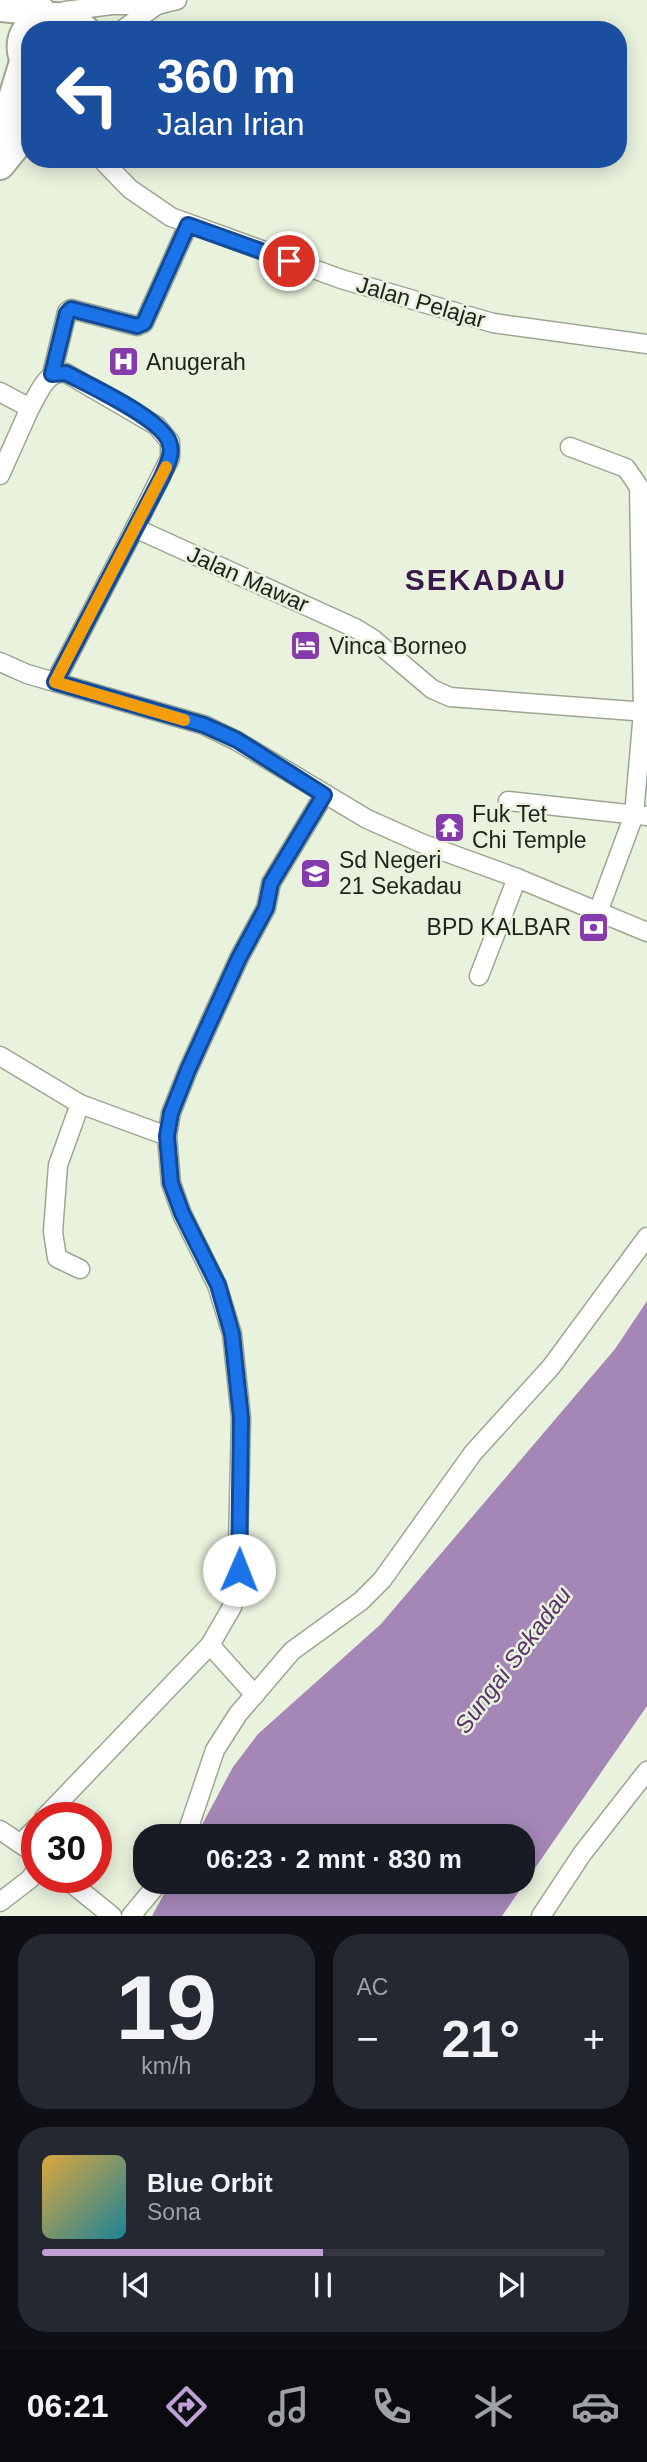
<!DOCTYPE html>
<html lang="id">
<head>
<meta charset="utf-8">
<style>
	:root { --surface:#171b24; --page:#242831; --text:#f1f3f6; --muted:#9ea1a6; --line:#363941; --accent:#c1a0d5 }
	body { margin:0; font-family:Arial,sans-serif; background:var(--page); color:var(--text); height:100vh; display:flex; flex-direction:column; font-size:26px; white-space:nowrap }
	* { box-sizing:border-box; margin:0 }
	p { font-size:23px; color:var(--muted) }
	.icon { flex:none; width:38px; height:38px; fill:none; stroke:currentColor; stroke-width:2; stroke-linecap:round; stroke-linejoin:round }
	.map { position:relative; height:1916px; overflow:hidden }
	.drawer { display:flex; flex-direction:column; gap:18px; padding:18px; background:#0d0f14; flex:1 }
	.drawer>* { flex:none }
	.guide { position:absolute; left:21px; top:21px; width:606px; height:147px; border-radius:28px; box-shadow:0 4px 18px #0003; background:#1a4fa0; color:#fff; overflow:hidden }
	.speed { position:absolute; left:21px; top:1802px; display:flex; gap:14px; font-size:35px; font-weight:700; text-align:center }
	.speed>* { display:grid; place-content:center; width:91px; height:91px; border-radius:50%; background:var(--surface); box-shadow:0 4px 18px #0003; line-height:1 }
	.speed .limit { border:10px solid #d22; background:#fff; color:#111 }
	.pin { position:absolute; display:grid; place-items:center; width:60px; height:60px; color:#fff; margin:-30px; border:4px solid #fff; border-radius:50%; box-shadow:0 2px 7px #0007 }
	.me { position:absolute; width:77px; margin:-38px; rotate:1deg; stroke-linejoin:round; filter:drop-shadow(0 0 5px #0008) }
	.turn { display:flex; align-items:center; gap:24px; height:147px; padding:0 21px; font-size:32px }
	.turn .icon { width:91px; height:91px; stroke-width:2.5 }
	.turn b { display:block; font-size:49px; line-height:60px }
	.big { font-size:52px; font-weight:600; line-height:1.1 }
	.drawer .card { flex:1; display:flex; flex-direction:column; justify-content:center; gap:10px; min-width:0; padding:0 24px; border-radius:28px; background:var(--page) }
	.drawer .dial { align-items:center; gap:0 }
	.dial b { font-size:91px; line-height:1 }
	.song { display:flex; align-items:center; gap:21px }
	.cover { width:84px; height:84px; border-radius:10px; background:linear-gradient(135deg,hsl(40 70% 55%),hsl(190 70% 35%)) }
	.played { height:7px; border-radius:4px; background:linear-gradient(90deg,var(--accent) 50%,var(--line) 50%) }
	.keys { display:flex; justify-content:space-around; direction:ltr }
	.heat { display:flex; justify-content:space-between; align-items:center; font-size:38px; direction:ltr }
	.drawer .tiles { flex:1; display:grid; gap:18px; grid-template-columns:1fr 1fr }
	.card:last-child { grid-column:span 2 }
	.trip { position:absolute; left:133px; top:1824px; width:402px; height:70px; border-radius:28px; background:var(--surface); box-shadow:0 4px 18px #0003; font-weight:600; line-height:70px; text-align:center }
	.tabs { display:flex; height:112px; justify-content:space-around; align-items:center; background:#090b0e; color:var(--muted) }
	.tabs .icon { width:49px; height:49px }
	.tabs .on { color:var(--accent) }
	.tabs b { font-size:32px; color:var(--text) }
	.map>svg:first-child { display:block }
</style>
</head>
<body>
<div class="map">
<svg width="647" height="1916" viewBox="0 0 647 1916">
	<rect width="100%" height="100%" fill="#e9f2dd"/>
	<polygon fill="#a487b7" points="647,1301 647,1706 502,1916 152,1916 171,1881 523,1881 523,1836 196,1836 233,1767 258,1734 381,1624 615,1349"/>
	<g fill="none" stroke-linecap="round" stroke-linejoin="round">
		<defs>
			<g id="minor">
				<polyline points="65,11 112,5 157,5"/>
				<polyline points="122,30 157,5 177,0"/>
				<polyline points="101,159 130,189 171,217 341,279 493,323 647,344"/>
				<polyline points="52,374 67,312 71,309 137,326 144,323 188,225"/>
				<path d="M 0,392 L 30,408 C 39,393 46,370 66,373 L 157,426 L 170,442 L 170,458 L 135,528 L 355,628 L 373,639 L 432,689 L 450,697 L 647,712"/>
				<polyline points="570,447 626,468 639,487 643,712 634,815 598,912"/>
				<polyline points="0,475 30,408"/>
				<polyline points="0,662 27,674 204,725 237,741 367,819 421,843 517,878 647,932"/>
				<polyline points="55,682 135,528"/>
				<polyline points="508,801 647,816"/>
				<polyline points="479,976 517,878"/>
				<polyline points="0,1056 80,1104 167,1136"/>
				<polyline points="80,1269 57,1258 53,1232 58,1165 80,1104"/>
				<polyline points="210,1645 255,1695"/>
				<polyline points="44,1818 210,1645 232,1607 237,1589 241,1418 232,1334 217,1285 182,1214 171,1183 167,1136 171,1113 188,1070 239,958 266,908 271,883 324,795"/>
				<polyline points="0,1830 37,1855"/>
				<polyline points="186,1836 215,1750 238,1714 292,1651 361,1601 382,1580 473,1453 551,1367 647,1237"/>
				<polyline points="21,1843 37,1827"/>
				<polyline points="65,1878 112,1916"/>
				<polyline points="0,1902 30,1879 37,1869"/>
				<polyline points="131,1916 160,1881"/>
				<polyline points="541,1916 582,1854 647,1771"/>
			</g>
			<g id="trunk">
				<polyline points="0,7 41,11"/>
				<path d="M 30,70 C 0,26 58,0 85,30"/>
				<polyline points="0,140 24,62"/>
				<polyline points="0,165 30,128"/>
			</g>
		</defs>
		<use href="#minor" stroke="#9da692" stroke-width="21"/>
		<use href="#trunk" stroke="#9da692" stroke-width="32"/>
		<use href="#minor" stroke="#fff" stroke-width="18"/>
		<use href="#trunk" stroke="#fff" stroke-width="28"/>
	</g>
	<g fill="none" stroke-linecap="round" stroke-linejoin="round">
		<defs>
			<path id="route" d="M 239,1570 L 241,1418 L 232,1334 L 218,1285 L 182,1213 L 171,1183 L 167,1136 L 171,1113 L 188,1070 L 239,958 L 266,908 L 271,883 L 324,795 L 237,740 L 204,725 L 55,682 L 162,477 C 166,467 173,456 170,445 C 166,420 88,385 66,373 L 52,374 L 67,313 L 71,309 L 137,326 L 144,323 L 188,225 L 289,261"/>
		</defs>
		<use href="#route" stroke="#114b97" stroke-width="18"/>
		<use href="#route" stroke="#1a73e8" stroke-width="12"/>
		<polyline stroke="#f59e0b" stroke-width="12" points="166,467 55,682 184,720"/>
	</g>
	<defs>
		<symbol id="hospital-square" viewBox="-11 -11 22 22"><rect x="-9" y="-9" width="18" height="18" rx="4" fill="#863bad" stroke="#e9f2dd"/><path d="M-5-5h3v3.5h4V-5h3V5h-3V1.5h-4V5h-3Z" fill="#fff"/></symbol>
		<symbol id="hotel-square" viewBox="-11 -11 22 22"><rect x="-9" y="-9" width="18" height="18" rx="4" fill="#863bad" stroke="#e9f2dd"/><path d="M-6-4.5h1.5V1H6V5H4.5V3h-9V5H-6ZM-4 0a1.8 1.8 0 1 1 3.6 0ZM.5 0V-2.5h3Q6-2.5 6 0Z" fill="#fff"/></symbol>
		<symbol id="temple-square" viewBox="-11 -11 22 22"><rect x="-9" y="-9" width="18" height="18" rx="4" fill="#863bad" stroke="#e9f2dd"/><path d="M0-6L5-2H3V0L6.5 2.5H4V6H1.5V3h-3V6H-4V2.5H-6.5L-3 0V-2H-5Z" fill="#fff"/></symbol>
		<symbol id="school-square" viewBox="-11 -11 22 22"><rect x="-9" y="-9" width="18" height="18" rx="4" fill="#863bad" stroke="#e9f2dd"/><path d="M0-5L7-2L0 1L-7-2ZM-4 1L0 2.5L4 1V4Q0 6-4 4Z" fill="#fff"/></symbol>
		<symbol id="bank-square" viewBox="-11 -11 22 22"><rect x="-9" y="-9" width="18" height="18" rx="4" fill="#863bad" stroke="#e9f2dd"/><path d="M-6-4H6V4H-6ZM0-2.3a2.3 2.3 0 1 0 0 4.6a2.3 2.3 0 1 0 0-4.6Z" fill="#fff"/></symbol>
	</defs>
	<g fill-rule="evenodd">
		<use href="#hospital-square" x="106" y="344" width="35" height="35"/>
		<use href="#hotel-square" x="288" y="628" width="35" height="35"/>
		<use href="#temple-square" x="432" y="810" width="35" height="35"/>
		<use href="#school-square" x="298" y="856" width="35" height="35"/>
		<use href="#bank-square" x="576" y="910" width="35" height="35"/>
	</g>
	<g text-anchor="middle" stroke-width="5" stroke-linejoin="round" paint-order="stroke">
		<g font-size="23" fill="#1f221b" stroke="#e9f2dd">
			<text transform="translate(421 302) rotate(16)" y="8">Jalan Pelajar</text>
			<text transform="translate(248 579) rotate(24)" y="8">Jalan Mawar</text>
		</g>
		<g font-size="23" fill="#1f221b" stroke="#e9f2dd" text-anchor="start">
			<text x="146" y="370">Anugerah</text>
			<text x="329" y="654">Vinca Borneo</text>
			<text x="472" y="822">Fuk Tet<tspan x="472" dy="26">Chi Temple</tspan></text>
			<text x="339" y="868">Sd Negeri<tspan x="339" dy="26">21 Sekadau</tspan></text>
			<text x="571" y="935" text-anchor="end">BPD KALBAR</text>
		</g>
		<g font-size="24" font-style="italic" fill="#57316e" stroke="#e9f2dd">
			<text transform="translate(513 1660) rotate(-53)" y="8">Sungai Sekadau</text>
		</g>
		<g font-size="30" font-weight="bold" letter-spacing="2" fill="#39164c" stroke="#e9f2dd">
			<text x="486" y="590">SEKADAU</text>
		</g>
	</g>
</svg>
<div class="speed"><div class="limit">30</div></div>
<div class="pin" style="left:289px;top:261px;background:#d93025"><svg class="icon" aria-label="arrive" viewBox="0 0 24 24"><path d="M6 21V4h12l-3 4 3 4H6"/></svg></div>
<svg class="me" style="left:239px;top:1570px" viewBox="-20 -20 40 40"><circle r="19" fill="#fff"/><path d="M0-13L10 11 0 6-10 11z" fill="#1a73e8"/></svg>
<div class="trip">06:23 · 2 mnt · 830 m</div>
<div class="guide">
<div class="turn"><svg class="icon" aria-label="left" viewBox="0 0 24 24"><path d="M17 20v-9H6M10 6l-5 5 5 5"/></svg><div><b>360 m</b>Jalan Irian</div></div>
</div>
</div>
<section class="drawer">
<div class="tiles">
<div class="card dial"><b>19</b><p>km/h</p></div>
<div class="card"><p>AC</p>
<div class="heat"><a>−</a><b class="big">21°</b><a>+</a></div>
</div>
<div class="card">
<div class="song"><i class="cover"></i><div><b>Blue Orbit</b><p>Sona</p></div></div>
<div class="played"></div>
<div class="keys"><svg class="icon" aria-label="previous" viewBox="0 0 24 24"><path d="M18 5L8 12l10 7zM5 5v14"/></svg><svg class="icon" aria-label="pause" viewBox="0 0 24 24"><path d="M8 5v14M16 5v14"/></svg><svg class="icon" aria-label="next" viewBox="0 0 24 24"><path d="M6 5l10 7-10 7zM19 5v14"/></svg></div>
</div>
</div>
</section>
<nav class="tabs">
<b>06:21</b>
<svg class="icon on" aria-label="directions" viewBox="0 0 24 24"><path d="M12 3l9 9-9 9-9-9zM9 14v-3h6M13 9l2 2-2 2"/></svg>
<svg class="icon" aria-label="music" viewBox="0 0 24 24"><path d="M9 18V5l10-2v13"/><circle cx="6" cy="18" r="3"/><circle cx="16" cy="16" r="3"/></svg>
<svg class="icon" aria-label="phone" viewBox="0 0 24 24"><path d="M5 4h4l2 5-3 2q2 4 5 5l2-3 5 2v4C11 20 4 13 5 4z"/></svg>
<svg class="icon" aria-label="climate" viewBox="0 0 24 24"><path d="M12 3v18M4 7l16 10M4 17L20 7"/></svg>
<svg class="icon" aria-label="car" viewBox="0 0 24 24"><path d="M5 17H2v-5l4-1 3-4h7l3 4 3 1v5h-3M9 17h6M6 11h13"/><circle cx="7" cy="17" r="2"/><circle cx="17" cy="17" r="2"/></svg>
</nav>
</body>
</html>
